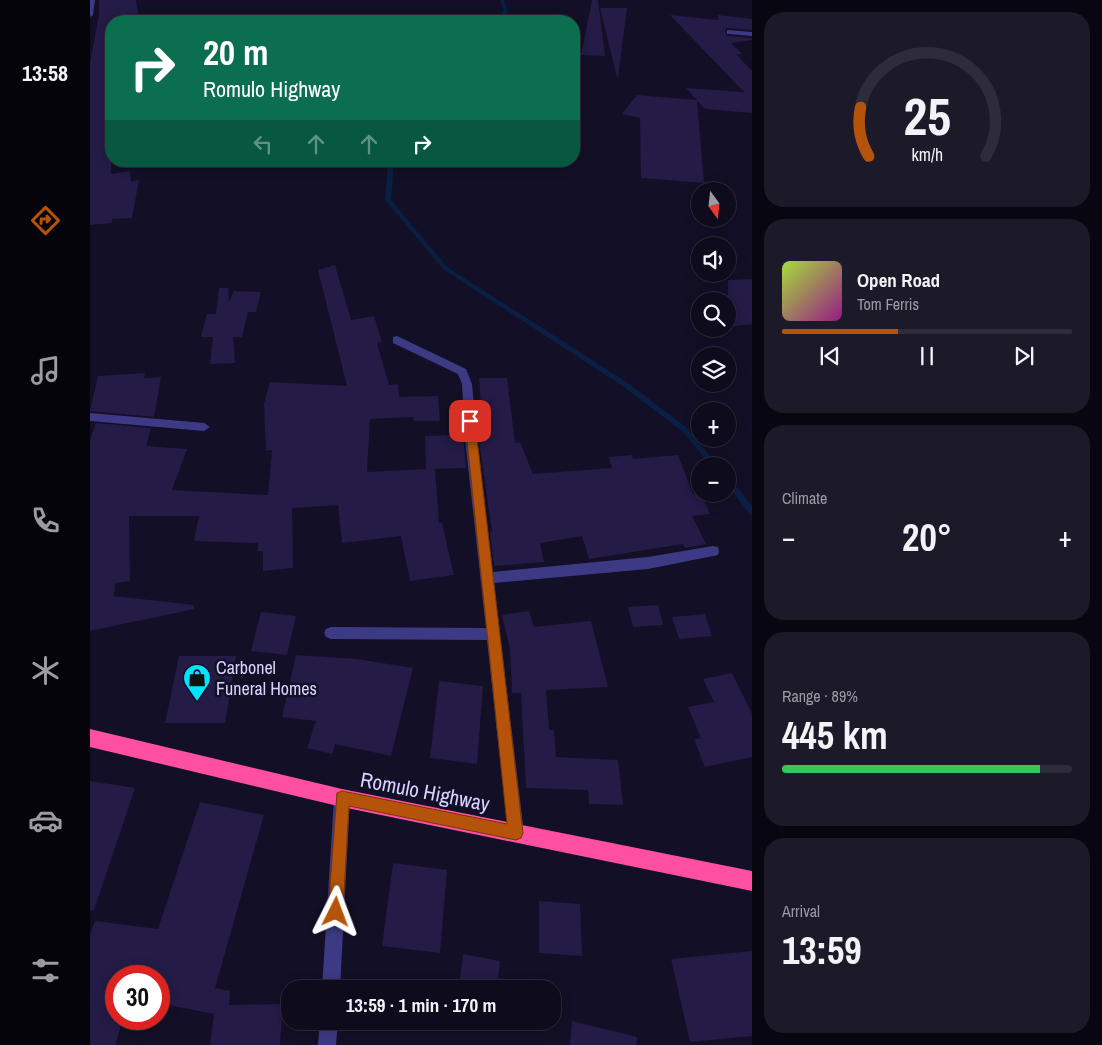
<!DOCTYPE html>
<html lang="en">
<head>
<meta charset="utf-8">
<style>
	:root { --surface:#0e0b1c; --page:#1c1929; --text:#f1f3f6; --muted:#9b9ba3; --line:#2e2b3b; --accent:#b45309 }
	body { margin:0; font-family:"Archivo Narrow",sans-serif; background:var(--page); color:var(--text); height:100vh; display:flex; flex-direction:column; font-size:19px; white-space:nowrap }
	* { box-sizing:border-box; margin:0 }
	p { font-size:16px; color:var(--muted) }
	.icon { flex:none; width:28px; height:28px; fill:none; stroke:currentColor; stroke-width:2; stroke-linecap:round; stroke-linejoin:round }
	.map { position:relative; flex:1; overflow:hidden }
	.panel { display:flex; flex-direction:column; gap:12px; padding:12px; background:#08060f; width:350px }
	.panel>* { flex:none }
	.top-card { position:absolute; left:15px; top:15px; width:475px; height:152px; border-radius:20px; box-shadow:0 2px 12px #0003,0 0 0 1px var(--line); background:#0b6e4f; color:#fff; overflow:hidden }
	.needle { width:32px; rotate:165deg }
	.buttons { position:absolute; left:601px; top:182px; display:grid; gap:10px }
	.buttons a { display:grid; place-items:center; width:45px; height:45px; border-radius:50%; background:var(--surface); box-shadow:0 2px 12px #0003,0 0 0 1px var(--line); font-size:25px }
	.speed { position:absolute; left:15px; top:965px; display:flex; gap:10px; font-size:25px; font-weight:700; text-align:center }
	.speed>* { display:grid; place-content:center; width:65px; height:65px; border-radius:50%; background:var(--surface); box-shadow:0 2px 12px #0003,0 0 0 1px var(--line); line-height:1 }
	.speed .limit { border:8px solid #d22; background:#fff; color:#111 }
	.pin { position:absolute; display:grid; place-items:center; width:42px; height:42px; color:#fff; margin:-21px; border-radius:10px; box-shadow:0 2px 8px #0006 }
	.me { position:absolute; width:55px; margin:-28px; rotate:3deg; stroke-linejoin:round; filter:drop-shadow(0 0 4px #0008) }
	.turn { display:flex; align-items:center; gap:18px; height:105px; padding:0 15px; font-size:22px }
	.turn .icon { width:65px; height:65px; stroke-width:2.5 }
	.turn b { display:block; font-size:35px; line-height:42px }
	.lanes { display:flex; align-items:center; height:48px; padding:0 15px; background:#0003; justify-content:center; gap:25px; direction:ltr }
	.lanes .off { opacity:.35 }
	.big { font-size:38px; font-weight:800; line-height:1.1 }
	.panel .widget { flex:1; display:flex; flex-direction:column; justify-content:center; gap:8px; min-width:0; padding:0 18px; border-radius:20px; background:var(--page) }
	.panel .dial { align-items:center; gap:0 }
	.dial svg { height:130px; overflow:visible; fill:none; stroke:var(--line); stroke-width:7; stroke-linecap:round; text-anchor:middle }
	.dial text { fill:var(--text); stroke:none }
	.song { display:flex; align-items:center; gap:15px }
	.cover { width:60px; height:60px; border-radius:8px; background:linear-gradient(135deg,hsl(80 70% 55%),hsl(310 70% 35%)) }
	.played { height:5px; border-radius:2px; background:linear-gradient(90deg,var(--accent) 40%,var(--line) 40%) }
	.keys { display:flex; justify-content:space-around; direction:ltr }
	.heat { display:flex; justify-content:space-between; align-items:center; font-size:28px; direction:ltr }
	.charge { height:8px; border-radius:4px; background:linear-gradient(90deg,#34c759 89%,var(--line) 0) }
	.trip { position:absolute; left:191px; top:980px; width:280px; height:50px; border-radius:20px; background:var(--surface); box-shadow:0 2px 12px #0003,0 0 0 1px var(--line); font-weight:800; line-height:50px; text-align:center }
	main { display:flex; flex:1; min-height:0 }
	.menu { display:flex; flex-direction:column; width:90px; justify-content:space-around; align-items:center; background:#06040b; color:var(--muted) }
	.menu .icon { width:35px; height:35px }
	.menu .current { color:var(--accent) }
	.menu b { font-size:22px; color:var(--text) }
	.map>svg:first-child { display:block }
</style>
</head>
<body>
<main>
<nav class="menu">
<b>13:58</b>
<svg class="icon current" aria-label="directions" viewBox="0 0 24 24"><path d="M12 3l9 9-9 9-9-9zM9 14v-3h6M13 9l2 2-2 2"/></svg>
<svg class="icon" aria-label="music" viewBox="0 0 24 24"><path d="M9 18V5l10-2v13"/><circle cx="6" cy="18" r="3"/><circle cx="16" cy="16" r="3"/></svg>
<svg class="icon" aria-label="phone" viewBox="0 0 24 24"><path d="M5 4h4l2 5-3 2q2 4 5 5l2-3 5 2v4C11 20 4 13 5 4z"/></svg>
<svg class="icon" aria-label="climate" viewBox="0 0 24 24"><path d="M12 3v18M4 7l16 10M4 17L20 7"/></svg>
<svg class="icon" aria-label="car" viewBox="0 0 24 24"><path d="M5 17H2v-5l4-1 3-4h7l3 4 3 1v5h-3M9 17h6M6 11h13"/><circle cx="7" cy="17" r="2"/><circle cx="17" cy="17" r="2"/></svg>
<svg class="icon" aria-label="filters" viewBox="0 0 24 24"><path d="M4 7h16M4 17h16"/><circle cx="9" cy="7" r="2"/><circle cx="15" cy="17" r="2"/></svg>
</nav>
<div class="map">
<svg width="662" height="1045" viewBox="0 0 662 1045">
	<rect width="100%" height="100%" fill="#130f26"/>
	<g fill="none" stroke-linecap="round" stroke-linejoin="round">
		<g fill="#0a1f44" fill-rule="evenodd">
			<polygon points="410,0 414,0 418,11 407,21 403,21 414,11"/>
			<polygon points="298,161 304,161 301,200 357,267 538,383 596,427 628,466 621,466 592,431 534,387 353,269 295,200"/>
			<polygon points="638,478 641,479 662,506 662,515 659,514 638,486"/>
		</g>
	</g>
	<g fill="#241b47">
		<polygon points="9,0 46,0 49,21 21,21 21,174 40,171 41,182 49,180 42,218 22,219 22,223 0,225 0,64 9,14"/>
		<polygon points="502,0 508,0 515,56 491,55"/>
		<polygon points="510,8 537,8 528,77 527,77"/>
		<polygon points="580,15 628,20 628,15 662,19 662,30 637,28 635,30 637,36 662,38 662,40 641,43 652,54 646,54 662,71 662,113 615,109 607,101 614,183 551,178 550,118 532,114 547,95 607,100 596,88 654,92"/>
		<polygon points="245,265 261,320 284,316 292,342 287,343 299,385 308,384 309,397 348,396 350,421 324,421 323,417 280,419 277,472 336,469 335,436 373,435 376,468 345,469 349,523 352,523 364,575 320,581 311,536 252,543 248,505 202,508 203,568 173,571 173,551 168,551 168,543 104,541 109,516 39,516 40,581 25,583 24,596 104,605 104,609 0,631 0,440 6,423 61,428 56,446 97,449 82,490 178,495 182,450 176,451 174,404 180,382 257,386 228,270"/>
		<polygon points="662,279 662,324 638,327 638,280"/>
		<polygon points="129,288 138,288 139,302 144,291 171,292 166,312 158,312 152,337 143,337 145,363 120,364 123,337 111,337 117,314 126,314"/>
		<polygon points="55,373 54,378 71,377 64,417 0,411 8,376"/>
		<polygon points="389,378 417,378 425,443 430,442 443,474 522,468 519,457 542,455 543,459 588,455 603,494 611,494 620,514 602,516 616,544 595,548 593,544 499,559 492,536 450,543 454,562 404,566 400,533 402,532 388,434 393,434"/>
		<polygon points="568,605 573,625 543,627 538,607"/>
		<polygon points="439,611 444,627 501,621 518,687 456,690 459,730 464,730 466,757 528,760 533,805 499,804 498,790 436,788 431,693 422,693 420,649 412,615"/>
		<polygon points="171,612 206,616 197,655 161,651"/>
		<polygon points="615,614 622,636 589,639 582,617"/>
		<polygon points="206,655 267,659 323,668 301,756 245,744 242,754 217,748 226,721 192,717"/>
		<polygon points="89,656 146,656 135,723 75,723"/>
		<polygon points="642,673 662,714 662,757 615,767 604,739 611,738 598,707 624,702 613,679"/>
		<polygon points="349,681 393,686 387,764 340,758"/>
		<polygon points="0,781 45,788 4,910 0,910"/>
		<polygon points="110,802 174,815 125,988 140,991 139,1005 193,1004 190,1045 120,1045 124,1014 69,1003 69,976 26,976 26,1019 33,1019 25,1045 0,1045 0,935 5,921 68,929"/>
		<polygon points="303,863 357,870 350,953 292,946"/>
		<polygon points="449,901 490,904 492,956 449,953"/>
		<polygon points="662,951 662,1036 600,1042 581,959"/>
		<polygon points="373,954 410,961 407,989 369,989"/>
		<polygon points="482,1021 547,1037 546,1045 480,1045"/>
	</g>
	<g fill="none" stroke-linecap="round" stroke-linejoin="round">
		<g fill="#3d3a85" fill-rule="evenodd">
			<polygon points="0,0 5,0 3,15 0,17"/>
			<polygon points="637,30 662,32 662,36 640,34 637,34"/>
			<polygon points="307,336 376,369 382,384 387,439 403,572 558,557 623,546 628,547 629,551 628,555 558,569 404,583 434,833 432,839 426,841 420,839 418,833 397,640 241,639 236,637 234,633 236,629 241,627 396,628 375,439 372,384 368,374 303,343 303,337"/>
			<polygon points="0,413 114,423 120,427 114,431 0,421"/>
			<polygon points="252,790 257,793 260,798 250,989 232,989 244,798 247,793"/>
			<polygon points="230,1021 248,1021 246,1045 228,1045"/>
		</g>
		<polygon fill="#ff4fa3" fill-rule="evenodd" points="0,729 252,789 662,871 662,891 252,807 0,747"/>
	</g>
	<polygon fill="#b45309" stroke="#753606" points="380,417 385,421 433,833 431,838 426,840 259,806 253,912 251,918 246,920 240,918 238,912 247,793 252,791 417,824 375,421"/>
	<defs>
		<symbol id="shop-pin" viewBox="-11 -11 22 30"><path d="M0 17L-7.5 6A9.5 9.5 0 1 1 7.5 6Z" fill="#00e5ff" stroke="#130f26"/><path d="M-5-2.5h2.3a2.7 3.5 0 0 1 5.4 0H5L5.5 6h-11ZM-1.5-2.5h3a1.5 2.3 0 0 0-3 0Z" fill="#111"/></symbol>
	</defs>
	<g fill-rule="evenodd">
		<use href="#shop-pin" x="91" y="662" width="32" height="43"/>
	</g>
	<g text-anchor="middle" stroke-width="5" stroke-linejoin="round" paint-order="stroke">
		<g font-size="18" fill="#d9d4ff" stroke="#130f26" text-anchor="start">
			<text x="126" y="674">Carbonel<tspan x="126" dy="21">Funeral Homes</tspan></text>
		</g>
		<g font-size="21" fill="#d9d4ff" stroke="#130f26">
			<text transform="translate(335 792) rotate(11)" y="7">Romulo Highway</text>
		</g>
	</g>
</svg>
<div class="buttons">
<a><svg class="needle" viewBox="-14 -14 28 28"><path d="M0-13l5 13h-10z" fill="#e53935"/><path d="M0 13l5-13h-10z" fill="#9b9ba3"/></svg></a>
<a><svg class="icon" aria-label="sound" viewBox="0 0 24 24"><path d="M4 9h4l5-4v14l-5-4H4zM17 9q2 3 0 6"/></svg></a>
<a><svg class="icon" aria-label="search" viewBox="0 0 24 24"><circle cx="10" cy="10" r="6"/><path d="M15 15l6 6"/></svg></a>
<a><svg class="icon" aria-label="layers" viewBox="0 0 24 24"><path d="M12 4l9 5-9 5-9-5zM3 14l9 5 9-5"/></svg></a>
<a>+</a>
<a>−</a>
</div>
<div class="speed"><div class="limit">30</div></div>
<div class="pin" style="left:380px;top:421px;background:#d93025"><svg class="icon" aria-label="arrive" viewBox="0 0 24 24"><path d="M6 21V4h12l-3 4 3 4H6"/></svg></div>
<svg class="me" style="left:246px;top:912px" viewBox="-20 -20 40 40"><path d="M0-17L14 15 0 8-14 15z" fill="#b45309" stroke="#fff" stroke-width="4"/></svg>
<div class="trip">13:59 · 1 min · 170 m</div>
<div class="top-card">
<div class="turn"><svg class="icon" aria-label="right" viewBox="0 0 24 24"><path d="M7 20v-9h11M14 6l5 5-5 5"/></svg><div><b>20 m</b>Romulo Highway</div></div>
<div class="lanes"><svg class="icon off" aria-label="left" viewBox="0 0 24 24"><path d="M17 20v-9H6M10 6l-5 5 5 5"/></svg><svg class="icon off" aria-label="ahead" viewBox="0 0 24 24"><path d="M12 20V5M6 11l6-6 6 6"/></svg><svg class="icon off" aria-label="ahead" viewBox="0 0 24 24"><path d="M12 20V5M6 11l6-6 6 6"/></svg><svg class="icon" aria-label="right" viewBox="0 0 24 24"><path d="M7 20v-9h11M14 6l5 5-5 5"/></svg></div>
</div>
</div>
<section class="panel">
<div class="widget dial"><svg viewBox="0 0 100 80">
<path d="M14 69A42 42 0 1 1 86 69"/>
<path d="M14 69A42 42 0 0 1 9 39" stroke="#b45309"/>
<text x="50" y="56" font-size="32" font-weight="700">25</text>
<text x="50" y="72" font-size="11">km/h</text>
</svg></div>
<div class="widget">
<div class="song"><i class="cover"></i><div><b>Open Road</b><p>Tom Ferris</p></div></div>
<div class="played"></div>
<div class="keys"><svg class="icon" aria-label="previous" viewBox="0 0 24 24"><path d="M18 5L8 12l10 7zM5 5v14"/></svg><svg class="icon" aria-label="pause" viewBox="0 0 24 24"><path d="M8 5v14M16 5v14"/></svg><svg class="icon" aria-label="next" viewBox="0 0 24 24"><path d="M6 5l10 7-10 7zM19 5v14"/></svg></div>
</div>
<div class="widget"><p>Climate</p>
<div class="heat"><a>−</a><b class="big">20°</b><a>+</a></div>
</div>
<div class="widget"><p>Range · 89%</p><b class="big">445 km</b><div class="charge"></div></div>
<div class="widget"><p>Arrival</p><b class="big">13:59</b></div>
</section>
</main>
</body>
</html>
